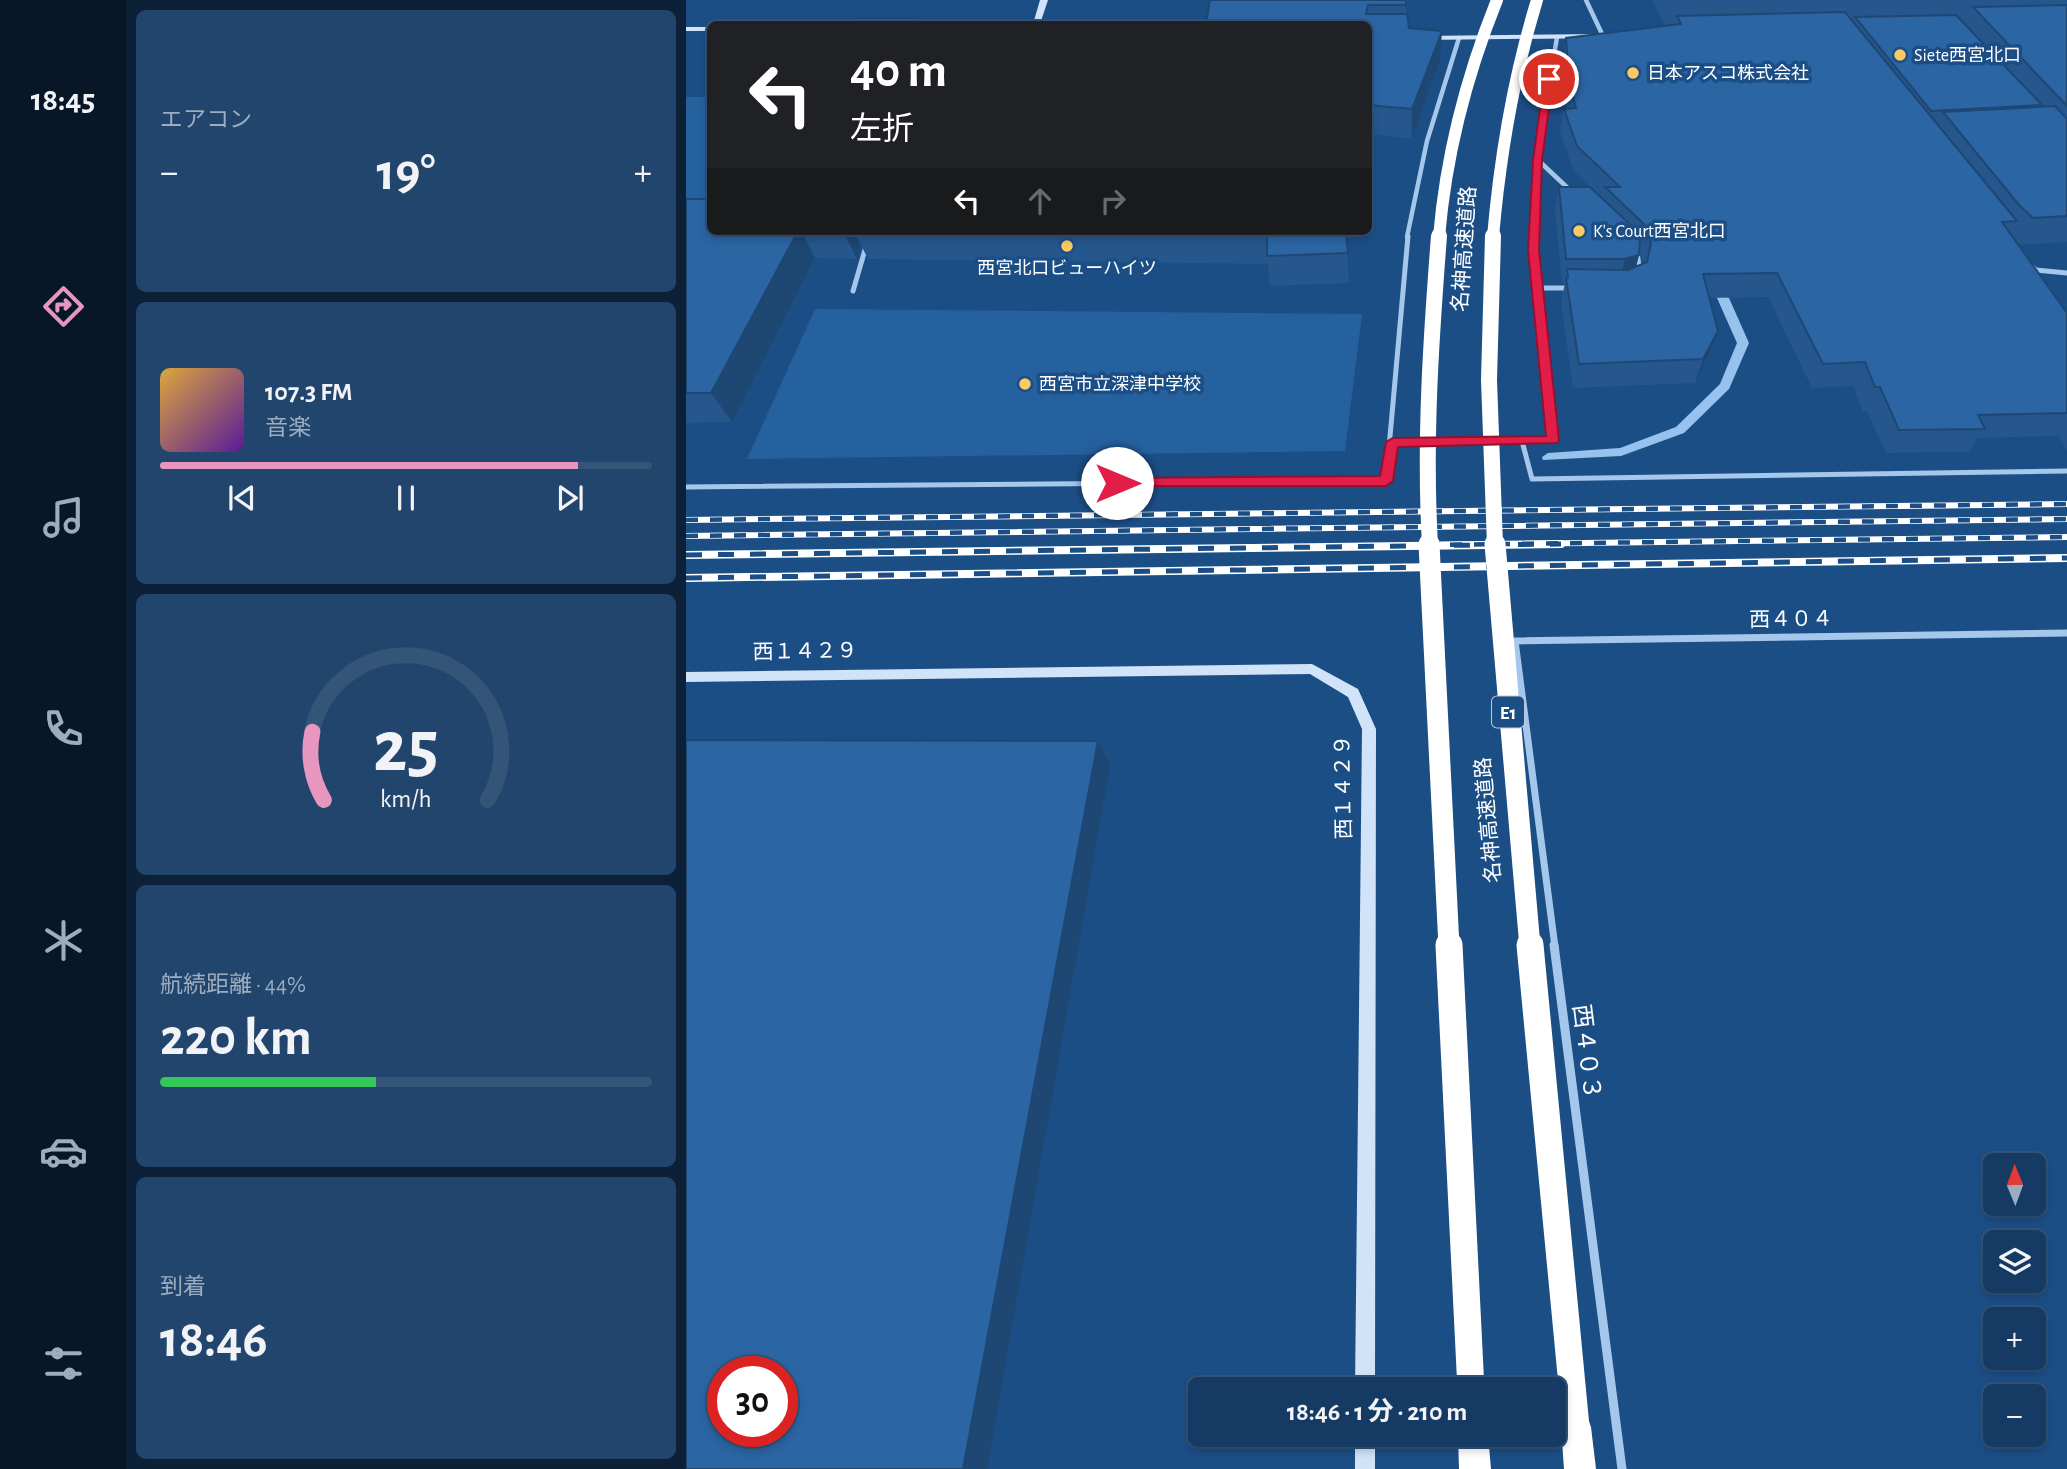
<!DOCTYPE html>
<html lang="ja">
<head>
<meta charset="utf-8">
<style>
	:root { --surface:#153a64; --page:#22456d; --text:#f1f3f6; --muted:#9dadbf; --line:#345478; --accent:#e797bd }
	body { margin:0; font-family:"Alegreya Sans","Noto Sans JP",sans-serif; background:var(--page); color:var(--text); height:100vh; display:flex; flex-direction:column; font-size:26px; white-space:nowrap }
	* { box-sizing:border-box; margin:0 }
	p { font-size:23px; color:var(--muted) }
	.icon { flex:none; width:38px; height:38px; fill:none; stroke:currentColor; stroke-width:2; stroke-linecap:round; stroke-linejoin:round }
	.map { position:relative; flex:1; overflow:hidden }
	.drawer { display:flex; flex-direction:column; gap:10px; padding:10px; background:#0c2037; width:560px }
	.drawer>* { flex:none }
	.banner { position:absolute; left:21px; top:21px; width:665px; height:214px; border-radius:10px; box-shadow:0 4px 10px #0003,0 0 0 2px var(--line); background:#202124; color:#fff; overflow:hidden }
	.needle { width:46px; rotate:359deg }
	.tools { position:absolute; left:1297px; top:1153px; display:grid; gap:14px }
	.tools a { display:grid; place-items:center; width:63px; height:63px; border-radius:10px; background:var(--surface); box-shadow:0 4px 10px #0003,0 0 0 2px var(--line); font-size:35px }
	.speed { position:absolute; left:21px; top:1356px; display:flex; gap:14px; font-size:35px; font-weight:700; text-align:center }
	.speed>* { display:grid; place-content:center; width:91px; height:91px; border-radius:50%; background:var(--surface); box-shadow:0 4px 10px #0003,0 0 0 2px var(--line); line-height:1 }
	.speed .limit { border:10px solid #d22; background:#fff; color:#111 }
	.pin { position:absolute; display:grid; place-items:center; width:60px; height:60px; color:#fff; margin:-30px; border:4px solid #fff; border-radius:50%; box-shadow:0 2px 7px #0007 }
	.me { position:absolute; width:77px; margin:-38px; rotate:90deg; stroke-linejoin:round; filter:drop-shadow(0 0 5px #0008) }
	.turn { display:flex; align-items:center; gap:24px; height:147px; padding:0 28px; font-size:32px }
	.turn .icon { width:91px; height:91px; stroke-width:2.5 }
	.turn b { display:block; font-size:49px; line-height:60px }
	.lanes { display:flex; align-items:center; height:66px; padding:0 28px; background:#0003; justify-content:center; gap:35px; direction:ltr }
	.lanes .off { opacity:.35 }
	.big { font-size:52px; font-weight:700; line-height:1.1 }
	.drawer .widget { flex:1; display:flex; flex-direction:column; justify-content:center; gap:10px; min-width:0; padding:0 24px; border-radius:10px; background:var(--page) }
	.drawer .dial { align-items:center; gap:0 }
	.dial svg { height:182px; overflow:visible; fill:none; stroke:var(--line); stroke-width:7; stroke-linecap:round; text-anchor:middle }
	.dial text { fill:var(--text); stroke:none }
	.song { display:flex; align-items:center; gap:21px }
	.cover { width:84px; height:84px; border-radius:10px; background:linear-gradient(135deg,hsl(40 70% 55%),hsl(270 70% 35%)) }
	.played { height:7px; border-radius:4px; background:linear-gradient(90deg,var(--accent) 85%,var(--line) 85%) }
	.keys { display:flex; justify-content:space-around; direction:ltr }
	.heat { display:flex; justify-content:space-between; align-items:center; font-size:38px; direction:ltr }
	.charge { height:10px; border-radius:5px; background:linear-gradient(90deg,#34c759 44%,var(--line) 0) }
	.trip { position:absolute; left:502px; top:1377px; width:378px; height:70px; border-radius:10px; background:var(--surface); box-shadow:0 4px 10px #0003,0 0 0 2px var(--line); font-weight:700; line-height:70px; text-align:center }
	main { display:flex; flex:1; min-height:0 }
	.dock { display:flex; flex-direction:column; width:126px; justify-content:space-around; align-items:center; background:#081728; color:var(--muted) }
	.dock .icon { width:49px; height:49px }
	.dock .on { color:var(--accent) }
	.dock b { font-size:32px; color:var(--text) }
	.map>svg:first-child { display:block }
</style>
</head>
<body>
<main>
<nav class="dock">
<b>18:45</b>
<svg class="icon on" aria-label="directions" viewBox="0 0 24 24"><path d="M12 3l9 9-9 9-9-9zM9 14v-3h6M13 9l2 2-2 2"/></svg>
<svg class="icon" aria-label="music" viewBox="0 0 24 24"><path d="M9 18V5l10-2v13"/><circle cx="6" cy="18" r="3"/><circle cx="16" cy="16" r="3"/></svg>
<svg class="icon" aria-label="phone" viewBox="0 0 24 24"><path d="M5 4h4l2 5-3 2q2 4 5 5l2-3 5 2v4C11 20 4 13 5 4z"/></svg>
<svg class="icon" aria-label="climate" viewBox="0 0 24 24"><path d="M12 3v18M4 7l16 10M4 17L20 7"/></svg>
<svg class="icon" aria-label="car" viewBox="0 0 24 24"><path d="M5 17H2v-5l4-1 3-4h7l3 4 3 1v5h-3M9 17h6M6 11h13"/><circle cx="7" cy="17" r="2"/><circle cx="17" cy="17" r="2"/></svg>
<svg class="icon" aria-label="filters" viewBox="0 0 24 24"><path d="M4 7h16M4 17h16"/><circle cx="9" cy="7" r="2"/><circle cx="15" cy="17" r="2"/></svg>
</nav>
<section class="drawer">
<div class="widget"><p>エアコン</p>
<div class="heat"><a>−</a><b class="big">19°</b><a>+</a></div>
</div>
<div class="widget">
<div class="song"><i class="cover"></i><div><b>107.3 FM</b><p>音楽</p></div></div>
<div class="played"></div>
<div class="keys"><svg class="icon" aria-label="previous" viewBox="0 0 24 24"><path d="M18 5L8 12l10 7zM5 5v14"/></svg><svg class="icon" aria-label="pause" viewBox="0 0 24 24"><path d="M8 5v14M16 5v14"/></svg><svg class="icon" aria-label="next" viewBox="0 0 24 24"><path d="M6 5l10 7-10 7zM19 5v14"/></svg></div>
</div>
<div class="widget dial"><svg viewBox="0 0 100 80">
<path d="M14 69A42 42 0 1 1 86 69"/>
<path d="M14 69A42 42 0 0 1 9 39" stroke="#e797bd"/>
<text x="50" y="56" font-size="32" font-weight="700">25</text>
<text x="50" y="72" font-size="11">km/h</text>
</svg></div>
<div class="widget"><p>航続距離 · 44%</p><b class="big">220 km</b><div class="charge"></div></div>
<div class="widget"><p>到着</p><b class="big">18:46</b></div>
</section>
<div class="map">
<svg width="1381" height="1469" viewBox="0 0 1381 1469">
	<rect width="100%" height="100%" fill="#1c4e86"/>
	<g fill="#25609f">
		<rect x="0" y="97" width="24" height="121"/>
		<polygon points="129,309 676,314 659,451 61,459"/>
	</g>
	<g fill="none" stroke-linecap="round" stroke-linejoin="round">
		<polygon fill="#97c2ed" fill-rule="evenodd" points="1025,278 1035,280 1063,343 1043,389 998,433 935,456 857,460 856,457 862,453 934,448 990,427 1034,384 1051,343 1023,280"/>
		<g stroke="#a4c7eb" stroke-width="4.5">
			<polyline points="900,0 917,36"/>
			<polyline points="852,160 887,193"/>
			<polyline points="182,237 184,231"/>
			<polyline points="721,237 741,141 773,38"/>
			<polyline points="847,237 854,142 871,37"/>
		</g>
		<g stroke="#a4c7eb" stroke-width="5">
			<polyline points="947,249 951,252 954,273"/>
			<polyline points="1345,266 1350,270 1381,273"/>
			<polyline points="850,288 884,288"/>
			<polyline points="167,291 183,236"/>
			<polyline points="836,441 846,479 1381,471"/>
			<polyline points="707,442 866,440 849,297 847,236"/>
			<polyline points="0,487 700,481 722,236"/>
		</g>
		<polyline stroke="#a4c7eb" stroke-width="7" points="869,947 829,641 1381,633"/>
		<polyline stroke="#a4c7eb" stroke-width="9" points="868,945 936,1469"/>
		<g fill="#d0e3f8" fill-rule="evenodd">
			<polygon points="354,0 362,0 354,24 347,24"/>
			<rect x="0" y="27" width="24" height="4"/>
			<polygon points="916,34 919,34 919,38 736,40 732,38 736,36"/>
			<polygon points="626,664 672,689 690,729 689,1390 669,1390 676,729 662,697 624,674 0,682 0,672"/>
			<rect x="669" y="1435" width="20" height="34"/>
		</g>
		<g fill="#fff" fill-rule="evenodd">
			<polygon points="890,1412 901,1416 905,1427 910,1469 878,1469 875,1427 879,1416"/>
			<polygon points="772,1435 802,1435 805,1469 773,1469"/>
		</g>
		<defs>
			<g id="rail-far1">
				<polyline points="0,520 1381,504"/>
				<polyline points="0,536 1381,519"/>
				<polyline points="740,545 1381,537"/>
			</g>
			<g id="rail">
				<polyline points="0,555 875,544"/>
				<polyline points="0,578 1381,558"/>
			</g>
		</defs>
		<use href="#rail-far1" stroke="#fff" stroke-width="6"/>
		<use href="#rail" stroke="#fff" stroke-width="8"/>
		<use href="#rail-far1" stroke="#1c4e86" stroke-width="4.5" stroke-dasharray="12" stroke-linecap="butt"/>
		<use href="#rail" stroke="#1c4e86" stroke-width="5" stroke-dasharray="16" stroke-linecap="butt"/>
		<g stroke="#fff" stroke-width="12">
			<path d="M 753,237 C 760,154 780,77 811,0"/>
			<path d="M 807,237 C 814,156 827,78 851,0"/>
		</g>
		<g stroke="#fff" stroke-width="16">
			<polyline points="807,236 803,380 809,545"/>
			<path d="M 744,545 C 738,442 745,339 753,236"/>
		</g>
		<g stroke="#fff" stroke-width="21">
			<polyline points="743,544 763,947"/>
			<polyline points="809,544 844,947"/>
		</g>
		<g stroke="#fff" stroke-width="27">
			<polyline points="763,945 785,1390"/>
			<polyline points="844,945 890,1427"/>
		</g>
	</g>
	<g fill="#25578d" fill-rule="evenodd">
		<polygon points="524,0 720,5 720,14 723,28 754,60 726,139 682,134 682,24"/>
		<path d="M 966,0 L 1381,0 L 1381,242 L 1332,245 L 1381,313 L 1381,451 L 1372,436 L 1292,438 L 1283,452 L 1200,453 L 1181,411 L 1177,411 L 1167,386 L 1126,388 L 1082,297 L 1023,298 L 1023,355 L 1009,383 L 887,388 L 875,302 L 879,283 L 876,283 L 869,211 L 873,187 L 904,187 L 887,170 L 874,132 L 878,109 L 880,108 L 877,62 L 880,38 L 979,26 ZM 953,250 L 958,263 L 950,266 L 953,255 Z"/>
		<polygon points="0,199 24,231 660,231 663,283 584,286 582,264 182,259 175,245 171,259 129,258 46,422 0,423"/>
	</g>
	<g fill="#1e4773">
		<polygon points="227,18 230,24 224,24"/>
		<polygon points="756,31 754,60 726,139 726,109"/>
		<polygon points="112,231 115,231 129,258 46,422 25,393"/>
		<polygon points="157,231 168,231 175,245 171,259"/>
		<polygon points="953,255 947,279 933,284 939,259"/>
		<polygon points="1032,331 1023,355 1009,383 1017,359"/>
		<polygon points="412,741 424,765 301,1469 277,1469"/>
	</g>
	<g fill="#2b65a4" stroke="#1e4773" stroke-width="2" fill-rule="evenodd">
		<polygon points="524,0 720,0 720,5 682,5 680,14 721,14 723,28 756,31 726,109 682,105 682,24 520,24"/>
		<polygon points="1381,5 1381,106 1287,7"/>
		<polygon points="1159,12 1331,221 1316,222 1381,313 1381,413 1292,415 1299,429 1213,430 1194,387 1189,387 1179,362 1137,364 1091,273 1017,274 1032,331 1017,359 893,364 880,278 882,278 881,269 942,270 961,262 965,243 958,224 919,187 934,187 891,146 878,109 890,108 883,81 880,38 995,24 991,16"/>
		<polygon points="1270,15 1356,105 1245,111 1169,17"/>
		<polygon points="171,18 227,18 224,24 167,24"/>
		<polygon points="1369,106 1381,119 1381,216 1347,218 1333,205 1257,112"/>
		<polygon points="873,187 904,187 950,230 954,239 953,255 939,259 880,259"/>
		<polygon points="0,199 24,199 24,231 112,231 25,393 0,393"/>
		<polygon points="341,231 660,231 662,253 581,256 581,234"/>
		<path d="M 0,740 L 412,741 L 277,1469 L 0,1469 ZM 37,1372 L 96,1372 L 96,1432 L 37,1432 Z"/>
	</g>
	<polygon fill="#e11d48" stroke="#92132f" stroke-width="2" points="863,76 867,79 856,160 853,250 873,440 871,443 712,447 707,481 700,486 426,486 424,483 431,478 694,476 700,442 707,438 860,436 842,250 847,160 858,79"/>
	<g fill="#fcca62" stroke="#1c4e86" stroke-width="2.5">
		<circle cx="1214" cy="55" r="7"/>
		<circle cx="947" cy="73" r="7"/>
		<circle cx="893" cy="231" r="7"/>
		<circle cx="381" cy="246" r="7"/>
		<circle cx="339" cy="384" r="7"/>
	</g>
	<g text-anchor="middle" stroke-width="7" stroke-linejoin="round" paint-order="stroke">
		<g font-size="18" fill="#fff" stroke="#1c4e86" text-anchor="start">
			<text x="1228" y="61">Siete西宮北口</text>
			<text x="961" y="79">日本アスコ株式会社</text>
			<text x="907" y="237">K's Court西宮北口</text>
			<text x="381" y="274" text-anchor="middle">西宮北口ビューハイツ</text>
			<text x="353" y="390">西宮市立深津中学校</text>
		</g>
		<rect fill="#1c4e86" stroke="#bbcadb" stroke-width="2" x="806" y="696.5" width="32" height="31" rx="5"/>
		<g font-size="19" font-weight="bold" fill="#fff">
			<text x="822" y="719">E1</text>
		</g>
		<g font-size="21" fill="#fff" stroke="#1c4e86">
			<text transform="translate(778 249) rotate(-86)" y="7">名神高速道路</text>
			<text transform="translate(1105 619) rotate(-1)" y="7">西４０４</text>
			<text transform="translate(119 651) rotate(-1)" y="7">西１４２９</text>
			<text transform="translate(657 787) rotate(-91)" y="7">西１４２９</text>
			<text transform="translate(802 820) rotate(-95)" y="7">名神高速道路</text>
		</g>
		<g font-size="24" fill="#fff" stroke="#1c4e86">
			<text transform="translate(901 1052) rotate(83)" y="8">西４０３</text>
		</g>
	</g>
</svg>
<div class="tools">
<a><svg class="needle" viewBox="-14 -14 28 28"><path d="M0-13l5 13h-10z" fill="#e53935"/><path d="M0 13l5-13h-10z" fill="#9dadbf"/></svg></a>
<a><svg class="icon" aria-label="layers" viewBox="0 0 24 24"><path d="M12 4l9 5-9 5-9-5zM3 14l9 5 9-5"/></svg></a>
<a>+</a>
<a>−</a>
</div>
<div class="speed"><div class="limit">30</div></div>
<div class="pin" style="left:863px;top:79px;background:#d93025"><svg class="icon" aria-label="arrive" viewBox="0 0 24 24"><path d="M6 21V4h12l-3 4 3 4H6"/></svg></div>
<svg class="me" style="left:431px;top:483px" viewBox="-20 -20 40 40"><circle r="19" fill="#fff"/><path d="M0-13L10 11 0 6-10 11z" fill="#e11d48"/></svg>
<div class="trip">18:46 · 1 分 · 210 m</div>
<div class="banner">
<div class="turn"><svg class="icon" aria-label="left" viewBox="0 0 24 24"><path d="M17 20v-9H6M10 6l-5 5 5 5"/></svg><div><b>40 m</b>左折</div></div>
<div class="lanes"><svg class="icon" aria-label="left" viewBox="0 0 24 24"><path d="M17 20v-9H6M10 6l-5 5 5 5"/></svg><svg class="icon off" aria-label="ahead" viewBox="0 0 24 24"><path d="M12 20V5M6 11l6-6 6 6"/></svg><svg class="icon off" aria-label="right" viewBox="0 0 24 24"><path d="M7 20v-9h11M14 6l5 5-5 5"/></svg></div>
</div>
</div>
</main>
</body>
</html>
